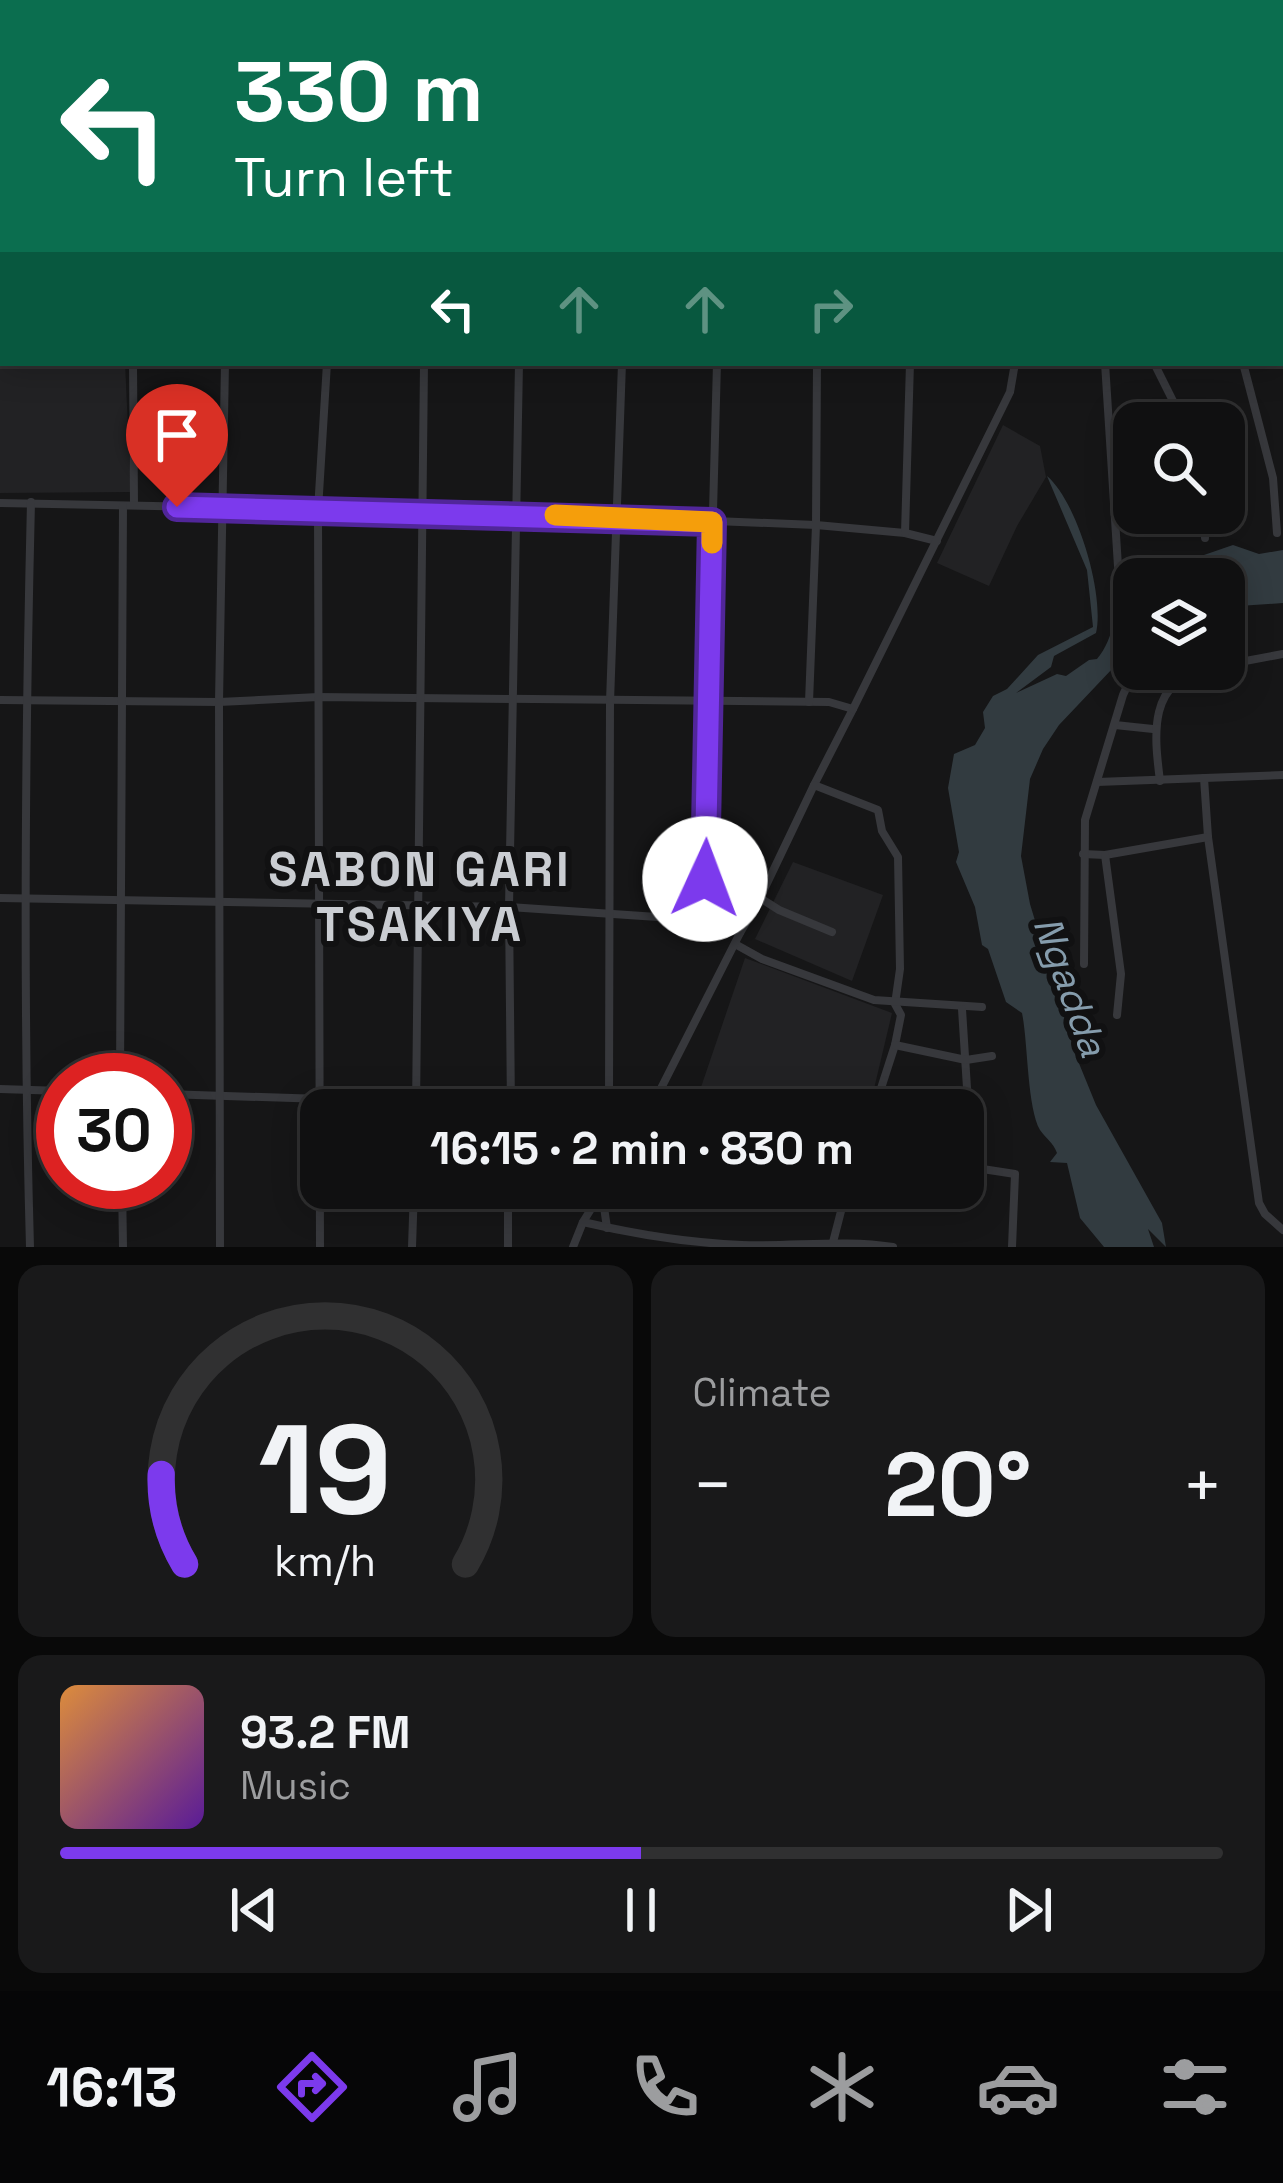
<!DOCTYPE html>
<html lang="en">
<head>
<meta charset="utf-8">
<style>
	:root { --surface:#101011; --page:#19191a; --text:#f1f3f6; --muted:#9c9d9f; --line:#303031; --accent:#7c3aed }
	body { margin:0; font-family:"Space Grotesk",sans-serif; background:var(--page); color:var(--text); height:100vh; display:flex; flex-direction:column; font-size:45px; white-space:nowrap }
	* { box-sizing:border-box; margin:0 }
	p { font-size:39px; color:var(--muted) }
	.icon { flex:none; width:66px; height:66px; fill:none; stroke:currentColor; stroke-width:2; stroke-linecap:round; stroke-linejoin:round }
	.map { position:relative; height:1247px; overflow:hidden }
	.details { display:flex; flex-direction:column; gap:18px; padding:18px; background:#090909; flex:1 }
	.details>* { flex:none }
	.top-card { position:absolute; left:0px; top:0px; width:1284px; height:366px; box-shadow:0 6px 30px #0003,0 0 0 3px var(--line); background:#0b6e4f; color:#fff; overflow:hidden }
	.controls { position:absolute; left:1113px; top:402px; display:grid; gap:24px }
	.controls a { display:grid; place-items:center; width:132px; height:132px; border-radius:24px; background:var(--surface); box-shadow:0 6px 30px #0003,0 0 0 3px var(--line); font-size:60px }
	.speed { position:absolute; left:36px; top:1053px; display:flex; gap:24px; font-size:60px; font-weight:700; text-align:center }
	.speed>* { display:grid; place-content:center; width:156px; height:156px; border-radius:50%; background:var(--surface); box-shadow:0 6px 30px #0003,0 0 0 3px var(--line); line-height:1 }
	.speed .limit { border:18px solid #d22; background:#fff; color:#111 }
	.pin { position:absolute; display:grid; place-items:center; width:102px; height:102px; color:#fff; margin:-123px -51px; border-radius:50% 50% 50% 0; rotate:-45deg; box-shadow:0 0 12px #0007 }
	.pin .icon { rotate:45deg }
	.me { position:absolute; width:132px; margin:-66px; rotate:2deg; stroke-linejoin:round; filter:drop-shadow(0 0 9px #0008) }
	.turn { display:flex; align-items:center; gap:42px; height:252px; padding:0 36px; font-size:54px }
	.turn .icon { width:156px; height:156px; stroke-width:2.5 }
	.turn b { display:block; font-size:84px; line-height:102px }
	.lanes { display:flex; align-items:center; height:114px; padding:0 36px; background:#0003; justify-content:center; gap:60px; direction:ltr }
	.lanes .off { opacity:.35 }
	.big { font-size:90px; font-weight:700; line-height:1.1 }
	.details .tile { flex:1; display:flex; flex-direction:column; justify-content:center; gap:18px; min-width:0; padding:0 42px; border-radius:24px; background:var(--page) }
	.details .dial { align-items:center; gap:0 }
	.dial svg { height:312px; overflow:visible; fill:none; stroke:var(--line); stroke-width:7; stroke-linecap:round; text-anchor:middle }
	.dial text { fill:var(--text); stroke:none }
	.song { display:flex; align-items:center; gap:36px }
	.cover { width:144px; height:144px; border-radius:18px; background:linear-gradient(135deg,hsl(30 70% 55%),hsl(270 70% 35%)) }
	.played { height:12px; border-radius:6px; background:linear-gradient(90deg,var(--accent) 50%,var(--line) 50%) }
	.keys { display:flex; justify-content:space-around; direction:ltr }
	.heat { display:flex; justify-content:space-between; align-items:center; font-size:66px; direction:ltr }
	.details .tiles { flex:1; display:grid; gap:18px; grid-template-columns:1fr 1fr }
	.tile:last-child { grid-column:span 2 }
	.trip { position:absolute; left:300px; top:1089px; width:684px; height:120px; border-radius:24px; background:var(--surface); box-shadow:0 6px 30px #0003,0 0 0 3px var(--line); font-weight:700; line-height:120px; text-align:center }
	.dock { display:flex; height:192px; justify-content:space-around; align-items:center; background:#060607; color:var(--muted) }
	.dock .icon { width:84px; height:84px }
	.dock .active { color:var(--accent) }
	.dock b { font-size:54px; color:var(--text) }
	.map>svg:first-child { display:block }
</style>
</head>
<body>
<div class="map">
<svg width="1283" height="1247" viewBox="0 0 1283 1247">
	<rect width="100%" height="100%" fill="#161617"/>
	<g fill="#222224">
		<polygon points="0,348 3,363 125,363 131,492 0,493"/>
		<polygon points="1003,425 1040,446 1046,477 1017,526 989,586 937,563"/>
		<polygon points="793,862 883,895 852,981 755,939"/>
		<polygon points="745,958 892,1013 869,1110 766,1110 699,1093"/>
	</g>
	<g fill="#323b40">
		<path d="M 1047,476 C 1077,501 1105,595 1096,633 L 1054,656 L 1051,667 L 1016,693 L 1057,674 L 1066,676 L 1089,660 L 1097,659 C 1116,637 1112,608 1134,588 L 1134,653 L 1113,668 L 1059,725 L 1043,749 L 1030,779 L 1021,856 L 1030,904 L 1076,1056 L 1096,1105 L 1162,1223 L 1166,1247 L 1148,1229 L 1154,1247 L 1104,1247 L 1080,1218 L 1067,1163 L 1050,1162 L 1057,1153 C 1053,1142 1046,1139 1040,1130 C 1027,1107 1028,1042 1022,1013 L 1006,1002 L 988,949 L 982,945 L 975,907 L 956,862 L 959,852 L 948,788 L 954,754 L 975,745 L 985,728 L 983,712 L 993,696 L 1007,689 L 1038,655 L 1093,627 L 1087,570 Z"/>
		<polygon points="1233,545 1259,554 1283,550 1283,603 1224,607 1224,579 1150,579 1172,566"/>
	</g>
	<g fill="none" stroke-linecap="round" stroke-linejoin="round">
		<g stroke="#37383c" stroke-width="8">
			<polyline points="921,0 921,3"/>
			<polyline points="1017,0 1017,3"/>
			<polyline points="1118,0 1118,3"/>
			<polyline points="142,3 142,0"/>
			<polyline points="234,3 234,0"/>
			<polyline points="334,3 334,0"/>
			<polyline points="432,3 432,0"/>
			<polyline points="534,3 534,0"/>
			<polyline points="633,3 633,0"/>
			<polyline points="726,3 726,0"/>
			<polyline points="825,3 825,0"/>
			<polyline points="1216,3 1216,0"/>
			<polyline points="0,24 3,24"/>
			<polyline points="1281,50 1283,50"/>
			<polyline points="0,311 3,311"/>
			<polyline points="133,363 134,505"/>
			<polyline points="1105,363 1118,566"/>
			<polyline points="1154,363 1184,423"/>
			<polyline points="1243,363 1273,478 1277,533"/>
			<polyline points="0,503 516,513 816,525 905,533 937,541"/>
			<polyline points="1203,513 1205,538"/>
			<polyline points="905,533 910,363"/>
			<polyline points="1224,665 1283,654"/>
			<polyline points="0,700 219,702 318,697 829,702 853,709 814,785"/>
			<polyline points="809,702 816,525 817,363"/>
			<polyline points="853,709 1010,392 1015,363"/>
			<polyline points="1115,725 1153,729"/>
			<polyline points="1204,778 1208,837 1259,1203 1265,1214 1283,1230"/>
			<path d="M 1160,781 C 1154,734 1148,681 1206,669"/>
			<polyline points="1097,782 1283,775"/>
			<polyline points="1083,854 1105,855 1208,837"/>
			<polyline points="1105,855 1121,974 1117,1015"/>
			<polyline points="0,898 509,907 702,920 740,933 760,898 779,910 832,932"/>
			<polyline points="760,898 814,785 878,810 882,831 898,857 900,969 895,1004 901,1015 895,1045 874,1110"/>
			<polyline points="702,919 717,363"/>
			<polyline points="735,944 762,959 874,1000 982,1007"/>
			<polyline points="1084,964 1085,820 1123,695 1135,669"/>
			<polyline points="962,1009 972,1167"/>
			<polyline points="895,1045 966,1060 992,1056"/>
			<polyline points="120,1080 123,506"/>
			<polyline points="0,1089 63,1091"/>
			<polyline points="165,1094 416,1102 513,1099 631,1110"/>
			<polyline points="416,1110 424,363"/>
			<polyline points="511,1110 509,907 519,363"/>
			<polyline points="604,1110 609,1096 610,702 622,363"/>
			<polyline points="650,1110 740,933"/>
			<polyline points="963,1166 1015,1174 1012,1247"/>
			<polyline points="122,1182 123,1247"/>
			<polyline points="508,1188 508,1247"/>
			<polyline points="602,1193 607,1228"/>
			<polyline points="583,1222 604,1188"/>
			<polyline points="832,1246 847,1188"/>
			<path d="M 30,1247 C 23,999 25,750 31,502"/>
			<polyline points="220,1247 219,702 225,363"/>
			<polyline points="320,1247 318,510 327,363"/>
			<polyline points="412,1247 414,1188"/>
			<path d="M 573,1247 L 583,1222 C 634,1234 690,1243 742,1245 C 793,1247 844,1239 893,1247"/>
		</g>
		<g stroke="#54555a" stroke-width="9">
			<polyline points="0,109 3,109"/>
			<polyline points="1281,158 1283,158"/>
		</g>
	</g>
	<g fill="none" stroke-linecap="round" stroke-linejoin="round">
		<defs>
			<polyline id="route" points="177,507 712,522 705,879"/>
		</defs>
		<use href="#route" stroke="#51269a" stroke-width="30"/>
		<use href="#route" stroke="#7c3aed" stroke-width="21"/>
		<polyline stroke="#f59e0b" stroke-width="21" points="555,515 712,522 712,543"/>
	</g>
	<g text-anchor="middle" stroke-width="12" stroke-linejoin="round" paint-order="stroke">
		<g font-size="39" font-style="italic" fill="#859cac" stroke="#111112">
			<text transform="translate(1071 986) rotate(70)" y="14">Ngadda</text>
		</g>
		<g font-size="48" font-weight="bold" letter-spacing="3" fill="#cacdd2" stroke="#111112">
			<text x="420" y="886">SABON GARI<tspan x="420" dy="55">TSAKIYA</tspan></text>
		</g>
	</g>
</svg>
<div class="controls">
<a><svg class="icon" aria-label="search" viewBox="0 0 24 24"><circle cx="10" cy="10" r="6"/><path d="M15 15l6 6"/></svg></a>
<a><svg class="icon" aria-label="layers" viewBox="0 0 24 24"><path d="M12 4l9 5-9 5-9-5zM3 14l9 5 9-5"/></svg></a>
</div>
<div class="speed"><div class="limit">30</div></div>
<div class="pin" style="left:177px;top:507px;background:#d93025"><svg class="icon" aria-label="arrive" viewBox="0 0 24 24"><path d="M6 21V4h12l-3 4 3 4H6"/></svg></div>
<svg class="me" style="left:705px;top:879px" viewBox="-20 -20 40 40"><circle r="19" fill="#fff"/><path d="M0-13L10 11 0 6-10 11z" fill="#7c3aed"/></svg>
<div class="trip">16:15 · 2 min · 830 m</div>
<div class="top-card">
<div class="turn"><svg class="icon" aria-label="left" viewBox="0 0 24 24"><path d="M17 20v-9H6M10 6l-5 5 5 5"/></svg><div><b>330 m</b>Turn left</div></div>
<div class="lanes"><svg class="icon" aria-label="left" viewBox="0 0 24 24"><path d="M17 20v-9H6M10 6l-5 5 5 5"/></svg><svg class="icon off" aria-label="ahead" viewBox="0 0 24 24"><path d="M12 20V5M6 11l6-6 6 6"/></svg><svg class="icon off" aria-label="ahead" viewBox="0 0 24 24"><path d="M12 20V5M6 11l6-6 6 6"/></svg><svg class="icon off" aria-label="right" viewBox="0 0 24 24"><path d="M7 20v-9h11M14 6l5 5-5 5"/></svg></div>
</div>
</div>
<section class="details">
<div class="tiles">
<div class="tile dial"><svg viewBox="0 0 100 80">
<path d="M14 69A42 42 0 1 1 86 69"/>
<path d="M14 69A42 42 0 0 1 8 46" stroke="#7c3aed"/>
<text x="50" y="56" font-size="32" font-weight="700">19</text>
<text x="50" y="72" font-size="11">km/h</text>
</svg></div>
<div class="tile"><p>Climate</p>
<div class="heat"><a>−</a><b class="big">20°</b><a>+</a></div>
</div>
<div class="tile">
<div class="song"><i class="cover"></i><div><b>93.2 FM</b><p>Music</p></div></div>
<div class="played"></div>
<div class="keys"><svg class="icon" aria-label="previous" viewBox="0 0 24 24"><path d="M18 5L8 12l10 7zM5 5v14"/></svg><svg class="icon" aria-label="pause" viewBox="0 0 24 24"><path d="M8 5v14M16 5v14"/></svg><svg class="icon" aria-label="next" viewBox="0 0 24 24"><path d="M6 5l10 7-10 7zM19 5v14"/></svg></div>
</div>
</div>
</section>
<nav class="dock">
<b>16:13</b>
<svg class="icon active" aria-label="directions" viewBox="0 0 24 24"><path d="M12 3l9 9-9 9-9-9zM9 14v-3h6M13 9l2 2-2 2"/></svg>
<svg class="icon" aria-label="music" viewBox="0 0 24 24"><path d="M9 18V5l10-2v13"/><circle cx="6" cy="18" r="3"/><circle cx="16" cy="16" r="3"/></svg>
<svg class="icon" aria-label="phone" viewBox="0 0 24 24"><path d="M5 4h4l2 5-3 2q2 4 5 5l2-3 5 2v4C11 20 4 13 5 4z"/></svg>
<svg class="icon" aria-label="climate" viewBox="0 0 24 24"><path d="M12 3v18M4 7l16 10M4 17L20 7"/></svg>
<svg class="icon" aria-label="car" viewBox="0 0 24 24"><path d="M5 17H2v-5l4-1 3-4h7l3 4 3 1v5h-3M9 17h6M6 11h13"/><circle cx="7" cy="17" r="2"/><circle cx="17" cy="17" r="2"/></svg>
<svg class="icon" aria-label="filters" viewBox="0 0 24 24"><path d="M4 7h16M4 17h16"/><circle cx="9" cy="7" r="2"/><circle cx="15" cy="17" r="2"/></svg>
</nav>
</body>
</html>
